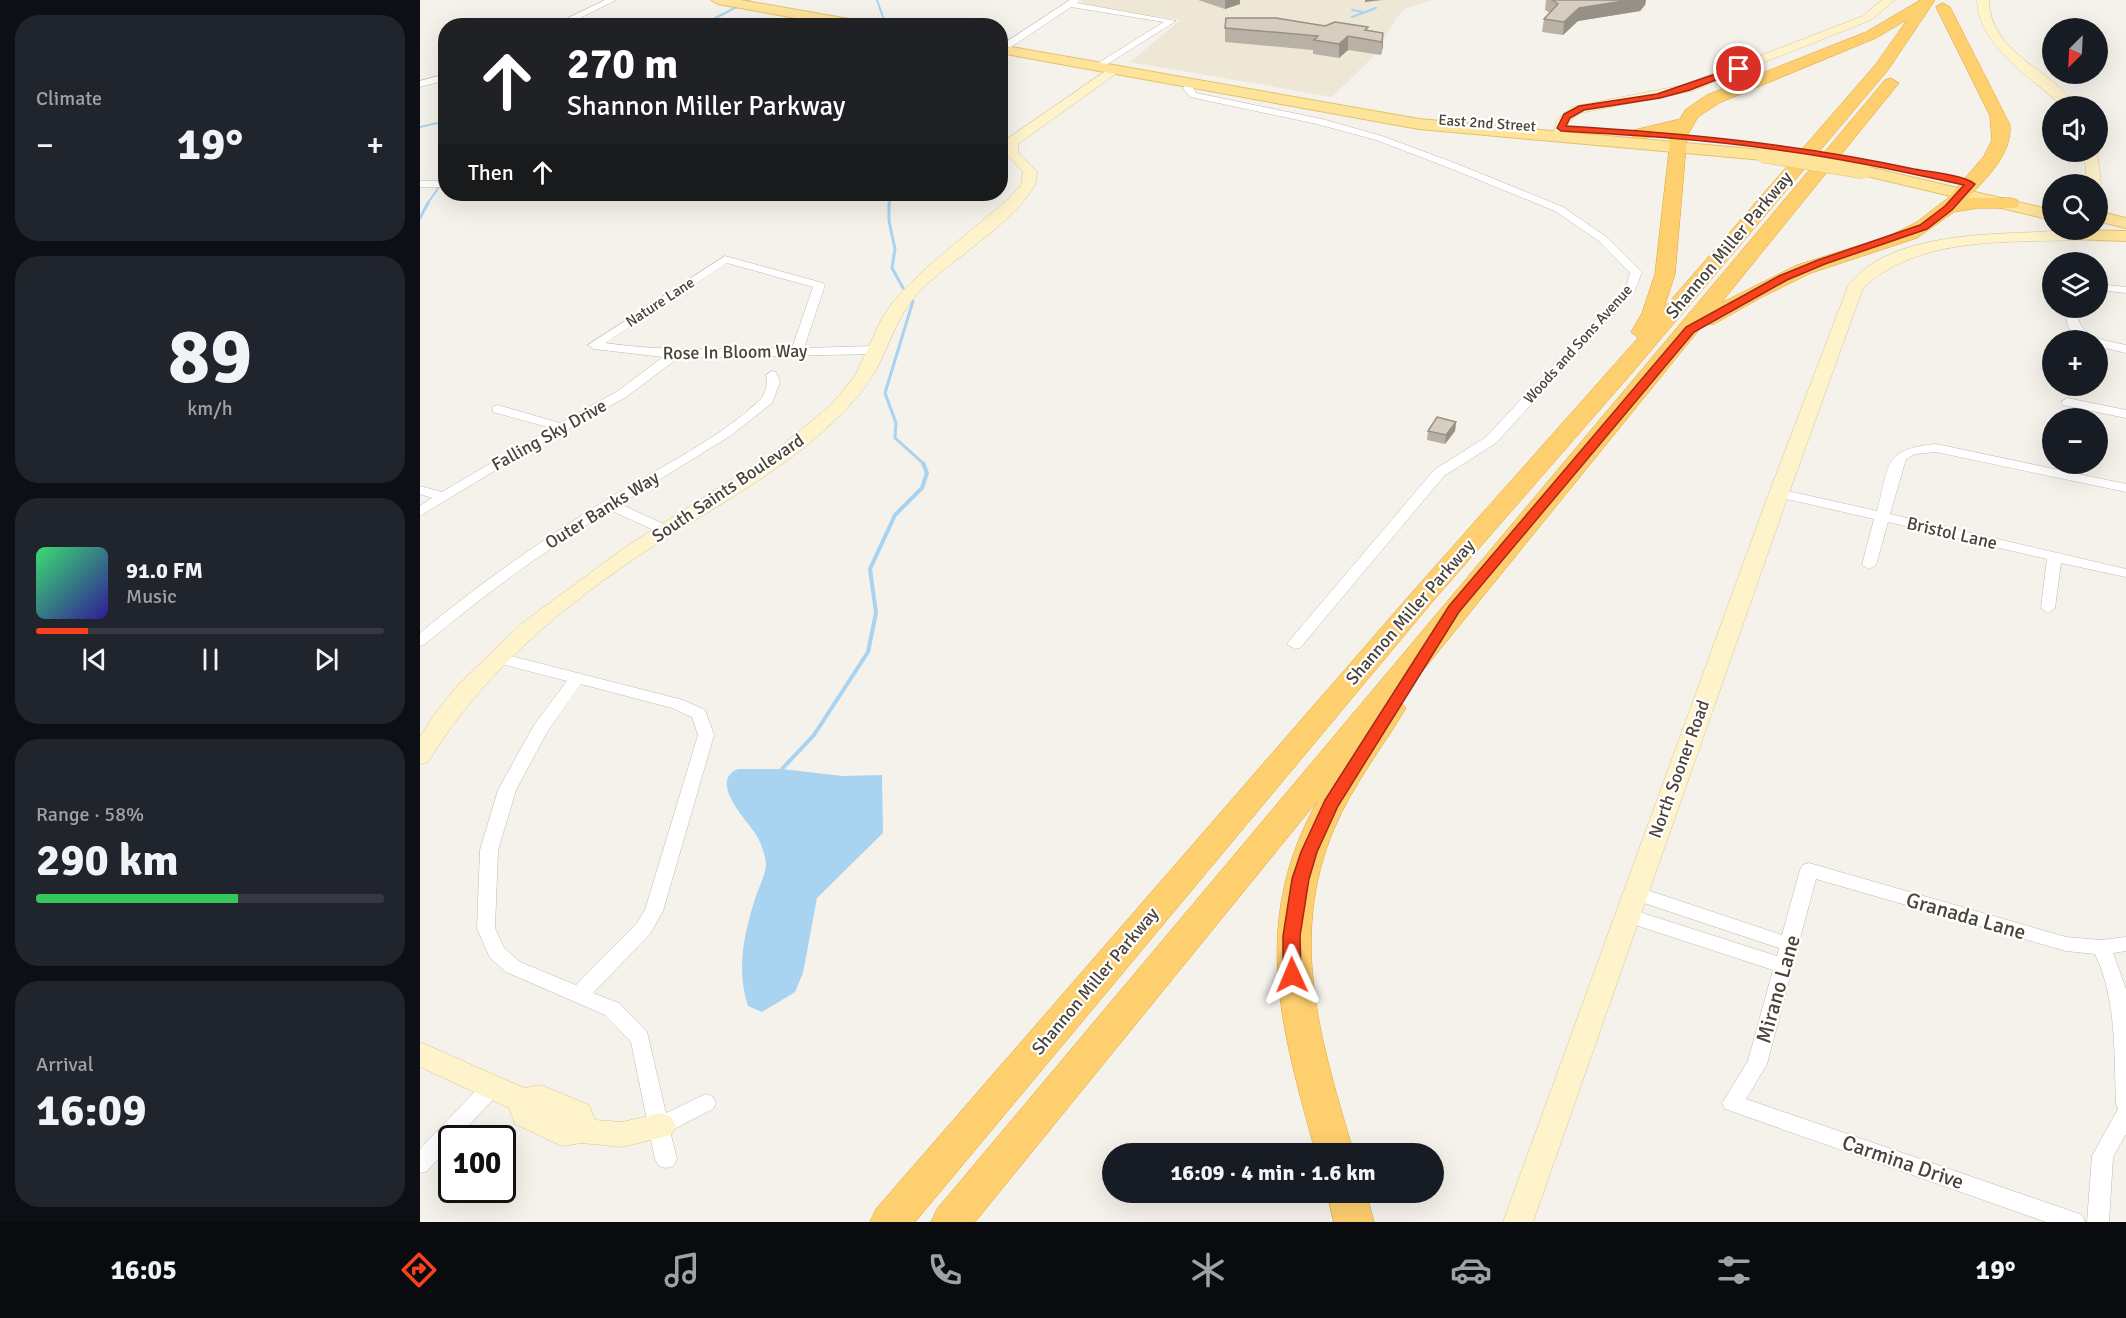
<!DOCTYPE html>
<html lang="en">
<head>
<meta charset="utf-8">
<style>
	:root { --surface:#171b24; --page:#20242c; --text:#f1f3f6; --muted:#9ea1a6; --line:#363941; --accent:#fa411e }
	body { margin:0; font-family:Signika,sans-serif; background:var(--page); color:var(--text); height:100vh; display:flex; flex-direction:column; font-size:22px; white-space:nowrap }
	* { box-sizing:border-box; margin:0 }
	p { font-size:20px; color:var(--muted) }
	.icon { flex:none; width:33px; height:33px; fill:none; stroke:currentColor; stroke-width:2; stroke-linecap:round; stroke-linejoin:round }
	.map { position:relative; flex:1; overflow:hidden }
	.details { display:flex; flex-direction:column; gap:15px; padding:15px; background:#0d0f14; width:420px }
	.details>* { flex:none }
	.guide { position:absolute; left:18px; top:18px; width:570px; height:183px; border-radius:24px; box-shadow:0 6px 24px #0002; background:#202124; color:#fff; overflow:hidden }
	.needle { width:39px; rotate:204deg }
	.fabs { position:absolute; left:1622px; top:18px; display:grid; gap:12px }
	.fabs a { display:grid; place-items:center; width:66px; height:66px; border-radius:50%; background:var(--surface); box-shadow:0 6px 24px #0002; font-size:30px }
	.speed { position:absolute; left:18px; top:1125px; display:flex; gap:12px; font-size:30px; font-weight:700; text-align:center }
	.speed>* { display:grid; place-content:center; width:78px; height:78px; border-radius:50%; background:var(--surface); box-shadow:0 6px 24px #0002; line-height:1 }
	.speed .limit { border:3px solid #111; border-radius:9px; background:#fff; color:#111 }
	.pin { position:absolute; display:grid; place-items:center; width:51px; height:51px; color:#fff; margin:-26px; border:3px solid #fff; border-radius:50%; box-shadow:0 2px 6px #0007 }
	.me { position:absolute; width:66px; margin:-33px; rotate:359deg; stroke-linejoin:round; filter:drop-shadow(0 0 4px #0008) }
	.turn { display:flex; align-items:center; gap:21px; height:126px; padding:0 30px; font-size:27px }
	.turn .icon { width:78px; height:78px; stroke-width:2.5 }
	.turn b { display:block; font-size:42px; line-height:51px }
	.then { display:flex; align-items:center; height:57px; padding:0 30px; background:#0003; gap:12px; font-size:22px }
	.big { font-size:45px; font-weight:800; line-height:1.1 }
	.details .widget { flex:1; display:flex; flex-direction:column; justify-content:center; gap:9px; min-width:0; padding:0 21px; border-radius:24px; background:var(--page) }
	.details .dial { align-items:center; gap:0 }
	.dial b { font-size:78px; line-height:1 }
	.song { display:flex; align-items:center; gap:18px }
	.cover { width:72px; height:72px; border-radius:9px; background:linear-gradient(135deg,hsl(140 70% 55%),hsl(250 70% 35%)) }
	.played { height:6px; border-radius:3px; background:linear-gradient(90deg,var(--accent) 15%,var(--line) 15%) }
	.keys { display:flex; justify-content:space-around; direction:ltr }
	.heat { display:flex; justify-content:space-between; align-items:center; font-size:33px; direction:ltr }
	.charge { height:9px; border-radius:4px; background:linear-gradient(90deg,#34c759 58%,var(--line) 0) }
	.trip { position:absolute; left:682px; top:1143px; width:342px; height:60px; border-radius:30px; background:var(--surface); box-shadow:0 6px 24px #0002; font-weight:800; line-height:60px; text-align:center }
	.tabs { display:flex; height:96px; justify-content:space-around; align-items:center; background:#090b0e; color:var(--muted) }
	.tabs .icon { width:42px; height:42px }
	.tabs .active { color:var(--accent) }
	.tabs b { font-size:27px; color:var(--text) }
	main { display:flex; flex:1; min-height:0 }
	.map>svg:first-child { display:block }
</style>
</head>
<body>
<main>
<section class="details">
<div class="widget"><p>Climate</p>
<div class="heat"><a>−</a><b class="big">19°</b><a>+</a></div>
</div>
<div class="widget dial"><b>89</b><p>km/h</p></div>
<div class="widget">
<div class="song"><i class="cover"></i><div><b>91.0 FM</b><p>Music</p></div></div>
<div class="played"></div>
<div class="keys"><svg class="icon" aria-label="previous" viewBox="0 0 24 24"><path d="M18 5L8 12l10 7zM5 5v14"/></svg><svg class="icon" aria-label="pause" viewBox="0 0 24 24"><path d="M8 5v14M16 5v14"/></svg><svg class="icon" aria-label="next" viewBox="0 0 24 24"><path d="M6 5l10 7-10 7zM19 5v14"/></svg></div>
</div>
<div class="widget"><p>Range · 58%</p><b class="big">290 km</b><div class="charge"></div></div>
<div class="widget"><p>Arrival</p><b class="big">16:09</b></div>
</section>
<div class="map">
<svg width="1706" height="1222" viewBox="0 0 1706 1222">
	<rect width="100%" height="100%" fill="#f5f2eb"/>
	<polygon fill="#eee7d5" points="661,0 1012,0 985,9 977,17 954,56 912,97 710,62 760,20 664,5"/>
	<path fill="#a8d3f1" d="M 318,769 L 362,769 L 422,776 L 462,775 L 463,833 L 397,898 L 383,973 L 375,992 L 342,1012 L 328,1006 C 316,970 324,934 335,899 C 338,889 346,874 346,864 C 346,857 341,844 338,838 C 331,824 286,782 318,769 Z"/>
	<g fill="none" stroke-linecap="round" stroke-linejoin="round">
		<g stroke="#a8d3f1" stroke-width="2">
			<polyline points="457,0 464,20"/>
			<polyline points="932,10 943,12"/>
			<polyline points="932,17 956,8"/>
			<polyline points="280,26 330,0"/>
			<polyline points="0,127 26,121"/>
			<polyline points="7,204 26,177"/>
			<polyline points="469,204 473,194"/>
		</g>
		<g stroke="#a8d3f1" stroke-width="3">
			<polyline points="469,203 469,221 475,249 472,268 483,288"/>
			<polyline points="0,218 8,203"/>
			<polyline points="493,301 465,393 476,423 475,438 504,464"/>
		</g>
		<polyline stroke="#a8d3f1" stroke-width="4" points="362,769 394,735 448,652 456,613 450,569 475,515 502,488 507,473 503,463"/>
		<defs>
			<g id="street">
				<polygon points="185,0 196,0 144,26 132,26"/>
				<polygon points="650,0 660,0 657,3 756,21 678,70 674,67 675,65 744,22 651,7 585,51 580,51 580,46"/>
				<polygon points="402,16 409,18 399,26 388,26"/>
				<polygon points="26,74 26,80 0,87 0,81"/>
				<polygon points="770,81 778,83 773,88 776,93 902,119 962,136 1040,165 1143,207 1188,238 1222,272 1215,290 1076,443 1024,476 880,648 875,649 867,644 870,640 1014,470 1066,437 1206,287 1210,273 1180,242 1135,211 1032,169 956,140 897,124 770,97 763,88"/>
				<rect x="0" y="181" width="26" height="6"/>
				<path d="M 305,256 L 403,283 L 405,285 L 384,348 L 455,346 L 461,350 L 455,354 L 258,358 L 206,397 L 84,465 L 0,516 L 0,506 L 12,498 L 0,494 L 0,486 L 22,492 L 131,428 L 73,412 L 73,406 L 78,405 L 140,423 L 198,391 L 243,357 L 174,349 L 168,345 ZM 307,263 L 393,287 L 372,348 C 309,349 247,352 185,343 Z"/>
				<polygon points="1677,284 1706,287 1706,293 1677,290"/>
				<path d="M 1646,308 L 1656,308 C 1659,339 1680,339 1706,345 L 1706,353 L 1677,346 L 1677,340 C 1655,340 1644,330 1646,308 Z"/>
				<path d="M 352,371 L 356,372 L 360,382 L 352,403 L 310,436 L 200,504 L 250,527 L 252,530 L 250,533 L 240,533 L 190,510 C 125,550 64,595 5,644 L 0,646 L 0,633 C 61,582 126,537 194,495 C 243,466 298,439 340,400 C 346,394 348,383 346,375 Z"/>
				<polygon points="1647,398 1706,410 1706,418 1643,405 1641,402"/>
				<path d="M 1516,444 L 1706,484 L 1706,492 L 1516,452 L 1495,454 L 1486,459 L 1470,514 L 1706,569 L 1706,577 L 1641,563 L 1635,608 L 1628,613 L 1621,608 L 1627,559 L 1468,522 L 1456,565 L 1449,569 L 1442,565 L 1454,519 L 1354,496 L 1352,493 L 1359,489 L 1457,511 C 1470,465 1462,449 1516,444 Z"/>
				<path d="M 79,653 L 263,700 L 285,710 L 294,735 L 243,911 L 230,934 L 173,993 L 199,1003 L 227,1032 L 246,1113 L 286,1094 L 293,1097 L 296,1103 L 293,1109 L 250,1131 L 257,1159 L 253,1166 L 246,1168 L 239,1166 L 235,1159 L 211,1042 L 185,1015 L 86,972 L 70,958 L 57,928 L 60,850 L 78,790 L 114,725 L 147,681 L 74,662 L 71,658 L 74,654 ZM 161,684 L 252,708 L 272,717 L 278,735 L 225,910 L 216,924 L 156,985 L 100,962 L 84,948 L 75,928 L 78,850 L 96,790 L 127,732 Z"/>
				<path d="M 1389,863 L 1646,937 L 1681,940 L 1706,937 L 1706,951 L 1693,953 L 1706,989 L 1706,1134 L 1693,1157 L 1689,1222 L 1667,1222 L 1672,1156 L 1698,1109 L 1696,1104 C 1694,1054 1697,1000 1675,954 L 1646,951 L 1396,879 L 1379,942 L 1380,945 L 1377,950 L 1347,1064 L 1326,1099 L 1654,1212 L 1662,1215 L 1665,1222 L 1626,1222 L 1305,1109 L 1302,1103 L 1328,1061 L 1353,970 L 1200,920 L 1198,915 L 1200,910 L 1207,908 L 1357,956 L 1359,948 L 1209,898 L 1206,893 L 1209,888 L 1215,886 L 1362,935 L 1380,870 L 1383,865 Z"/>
				<polygon points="72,1078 79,1081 82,1087 79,1093 37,1138 32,1138 32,1145 7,1171 0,1173 0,1149 65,1081"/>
			</g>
			<g id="secondary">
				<polygon points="1462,0 1475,0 1451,20 1272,91 1160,113 1149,122 1145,141 1135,141 1133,138 1136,121 1151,107 1264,85 1443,16"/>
				<path d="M 1557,0 L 1569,0 C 1570,55 1634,69 1655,106 L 1642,106 C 1612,77 1558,47 1557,0 Z"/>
				<path d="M 693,66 L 699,70 L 697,73 L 598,144 L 599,154 L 617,171 C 616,177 617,184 613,188 C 590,225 535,257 503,288 C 478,312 472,340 456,370 C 442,395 421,415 400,434 C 356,473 304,502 254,533 C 158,593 68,664 8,762 L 0,764 L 0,737 L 13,716 L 39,684 L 101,624 L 204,548 L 350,455 L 410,406 L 435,376 L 462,318 L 475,299 L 506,268 L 588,199 L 601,185 L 603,172 L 584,151 L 587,139 Z"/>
				<polygon points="1677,151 1681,184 1677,188 1677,184 1667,184 1664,152"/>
				<path d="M 1670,230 L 1662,238 L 1657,240 C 1585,243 1499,236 1443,288 L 1369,493 L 1113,1222 L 1083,1222 L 1349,493 L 1428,286 C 1465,235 1562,234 1619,232 C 1636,231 1654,228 1670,230 Z"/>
				<polygon points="0,1042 104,1088 121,1085 169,1105 175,1120 202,1122 241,1113 251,1117 256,1126 251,1135 202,1147 162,1143 142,1146 95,1124 89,1108 0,1067"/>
			</g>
			<g id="primary">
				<polygon points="291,0 320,0 446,22 452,26 420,26 298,4"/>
				<polygon points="580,45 999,119 1343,150 1351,155 1343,160 999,129 580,53"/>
				<polygon points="1444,166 1632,210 1632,220 1438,174 1436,171 1438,168"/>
				<polygon points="1677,211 1706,218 1706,228 1677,221"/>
				<polygon points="1657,230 1706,231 1706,241 1651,239 1648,235 1651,231"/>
			</g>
			<g id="highway">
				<path d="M 1501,0 L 1515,0 L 1468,70 L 1211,374 L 1013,601 L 495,1222 L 450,1222 L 456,1209 L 995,589 L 1218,338 L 1211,332 L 1222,313 L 1235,274 L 1251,133 L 1220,139 L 1214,138 L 1211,134 L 1214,130 L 1260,119 L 1265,110 L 1287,95 L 1446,32 ZM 1487,20 L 1456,64 L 1244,308 L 1255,274 L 1267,136 L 1278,117 L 1299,103 L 1456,38 Z"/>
				<path d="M 1523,3 L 1530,7 L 1590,125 C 1592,155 1566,178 1548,198 L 1590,198 L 1597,200 L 1599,204 L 1597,208 L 1558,208 L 1534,212 L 1497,238 L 1391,273 L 1342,297 L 1294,324 L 1283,325 L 979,700 L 986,708 C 962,748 932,786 914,829 C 867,940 902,1044 934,1154 L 896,1154 C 861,1027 829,923 898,800 L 555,1222 L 511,1222 L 517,1209 L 1465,80 L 1471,78 L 1479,83 L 1301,303 L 1377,265 L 1469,236 L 1497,222 L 1528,198 L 1564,156 L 1572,140 L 1570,116 L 1516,7 Z"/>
				<polygon points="907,1192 946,1192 954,1222 914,1222"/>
			</g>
		</defs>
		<use href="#street" stroke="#c1baad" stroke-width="1"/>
		<use href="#secondary" stroke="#d5c79a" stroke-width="1"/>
		<use href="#primary" stroke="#e5c16a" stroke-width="2"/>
		<use href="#highway" stroke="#dea43c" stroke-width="1"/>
		<use href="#street" fill="#fff" fill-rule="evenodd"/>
		<use href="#secondary" fill="#fff3cc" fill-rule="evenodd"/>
		<use href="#primary" fill="#fee39b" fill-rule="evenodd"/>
		<use href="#highway" fill="#fecf6e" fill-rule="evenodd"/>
		<defs>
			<polyline id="primary-bridge" points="1343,155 1444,171"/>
		</defs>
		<use href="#primary-bridge" stroke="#e5c16a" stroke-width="16" stroke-linecap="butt"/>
		<use href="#primary-bridge" stroke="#fee39b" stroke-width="15"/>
	</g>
	<g fill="#b9b1a5">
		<polygon points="778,0 820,0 820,4 805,9"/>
		<polygon points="1126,0 1226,0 1225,5 1220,11 1158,21 1143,35 1122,32 1124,19 1130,13 1125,10"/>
		<polygon points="905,26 948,30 963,33 961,55 928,50 919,58 893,54 893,50 805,42 805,28"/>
		<polygon points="1036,422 1035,431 1025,444 1007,440 1008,431"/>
	</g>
	<g fill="#969086">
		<polygon points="805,0 820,0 820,4 805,9"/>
		<polygon points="945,0 962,0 945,2"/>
		<polygon points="1210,0 1226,0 1225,5 1220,11 1158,21 1143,35 1144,22 1159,8"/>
		<polygon points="963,33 963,47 961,55 962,42"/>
		<polygon points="928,36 928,50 919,58 919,44"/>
		<polygon points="1036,422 1035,431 1025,444 1026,435"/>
	</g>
	<g fill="#d7cec0" stroke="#969086" stroke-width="1.5">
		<polygon points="1132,0 1210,0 1159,8 1144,22 1124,19 1138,4"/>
		<polygon points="806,18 856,18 905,26 915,22 948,27 945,30 963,33 962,42 928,36 919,44 894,40 898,36 805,28"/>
		<polygon points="1017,417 1036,422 1026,435 1008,431"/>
	</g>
	<path fill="#fa411e" stroke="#a22a14" stroke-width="1.5" d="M 1319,66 L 1322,70 L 1270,90 L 1240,98 L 1164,110 L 1150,118 L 1146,126 C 1263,133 1379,144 1494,169 C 1510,172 1543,175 1555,184 L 1532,210 L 1507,229 L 1405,264 L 1367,280 L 1274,332 L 1039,612 L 918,806 L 897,852 L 889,879 L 880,936 L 881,975 L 878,980 L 866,980 L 863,975 L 863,936 L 872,879 L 881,852 L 905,800 L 1029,606 L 1266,327 L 1359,276 L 1398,260 L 1500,225 L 1525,206 L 1544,185 C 1480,171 1416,157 1351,149 C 1281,139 1211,135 1141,131 L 1137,128 L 1144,114 L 1159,106 L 1237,94 Z"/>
	<g text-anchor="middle" stroke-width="4.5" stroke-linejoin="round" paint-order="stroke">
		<g font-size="15" fill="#4a4338" stroke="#fff">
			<text transform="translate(1067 123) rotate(4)" y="5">East 2nd Street</text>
			<text transform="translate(240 302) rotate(-33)" y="5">Nature Lane</text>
			<text transform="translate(1158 344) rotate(-48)" y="5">Woods and Sons Avenue</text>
		</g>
		<g font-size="18" fill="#4a4338" stroke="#fff">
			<text transform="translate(1309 245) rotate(-50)" y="6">Shannon Miller Parkway</text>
			<text transform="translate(315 352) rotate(-1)" y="6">Rose In Bloom Way</text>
			<text transform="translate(129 435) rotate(-29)" y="6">Falling Sky Drive</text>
			<text transform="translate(308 488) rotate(-34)" y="6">South Saints Boulevard</text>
			<text transform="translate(182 510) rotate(-32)" y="6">Outer Banks Way</text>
			<text transform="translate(1532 533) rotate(13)" y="6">Bristol Lane</text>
			<text transform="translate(990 612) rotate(-49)" y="6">Shannon Miller Parkway</text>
			<text transform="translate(1259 769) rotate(-70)" y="6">North Sooner Road</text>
			<text transform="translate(675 981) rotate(-50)" y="6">Shannon Miller Parkway</text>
		</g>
		<g font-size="21" fill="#4a4338" stroke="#fff">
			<text transform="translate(1546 916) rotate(16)" y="7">Granada Lane</text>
			<text transform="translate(1358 989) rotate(-74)" y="7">Mirano Lane</text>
			<text transform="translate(1483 1162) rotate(19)" y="7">Carmina Drive</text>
		</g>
	</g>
</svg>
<div class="fabs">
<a><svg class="needle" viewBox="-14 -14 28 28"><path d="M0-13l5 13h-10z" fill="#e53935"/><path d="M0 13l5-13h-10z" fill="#9ea1a6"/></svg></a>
<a><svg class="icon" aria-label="sound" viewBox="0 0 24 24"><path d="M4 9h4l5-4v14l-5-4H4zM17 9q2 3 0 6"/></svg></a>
<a><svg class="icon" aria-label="search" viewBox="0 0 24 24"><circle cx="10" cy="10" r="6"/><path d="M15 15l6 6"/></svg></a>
<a><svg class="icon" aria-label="layers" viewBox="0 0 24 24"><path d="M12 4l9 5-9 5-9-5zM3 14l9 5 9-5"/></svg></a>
<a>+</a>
<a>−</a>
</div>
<div class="speed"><div class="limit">100</div></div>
<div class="pin" style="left:1319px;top:69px;background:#d93025"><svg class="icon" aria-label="arrive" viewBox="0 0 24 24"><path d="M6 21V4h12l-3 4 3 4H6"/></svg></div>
<svg class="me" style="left:872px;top:975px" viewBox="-20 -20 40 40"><path d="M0-17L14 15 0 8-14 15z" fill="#fa411e" stroke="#fff" stroke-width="4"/></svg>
<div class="trip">16:09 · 4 min · 1.6 km</div>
<div class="guide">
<div class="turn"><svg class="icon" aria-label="ahead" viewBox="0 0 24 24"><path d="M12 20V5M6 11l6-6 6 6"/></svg><div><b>270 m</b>Shannon Miller Parkway</div></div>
<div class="then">Then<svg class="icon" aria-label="ahead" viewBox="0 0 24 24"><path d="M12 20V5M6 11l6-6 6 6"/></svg></div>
</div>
</div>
</main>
<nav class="tabs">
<b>16:05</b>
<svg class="icon active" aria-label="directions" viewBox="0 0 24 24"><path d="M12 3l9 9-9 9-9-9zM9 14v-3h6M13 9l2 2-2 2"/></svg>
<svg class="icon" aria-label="music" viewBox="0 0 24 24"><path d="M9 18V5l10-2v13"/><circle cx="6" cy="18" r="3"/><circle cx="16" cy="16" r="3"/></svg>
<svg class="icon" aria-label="phone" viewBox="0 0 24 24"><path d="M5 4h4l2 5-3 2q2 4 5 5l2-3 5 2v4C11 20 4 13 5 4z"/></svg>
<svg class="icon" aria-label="climate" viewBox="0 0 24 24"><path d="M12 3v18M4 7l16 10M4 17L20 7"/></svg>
<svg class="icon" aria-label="car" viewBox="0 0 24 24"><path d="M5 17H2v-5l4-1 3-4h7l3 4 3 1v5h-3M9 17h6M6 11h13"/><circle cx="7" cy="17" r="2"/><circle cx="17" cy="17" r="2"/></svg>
<svg class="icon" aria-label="filters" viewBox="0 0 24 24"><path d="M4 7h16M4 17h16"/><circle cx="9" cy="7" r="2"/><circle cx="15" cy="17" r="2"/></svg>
<b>19°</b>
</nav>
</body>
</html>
